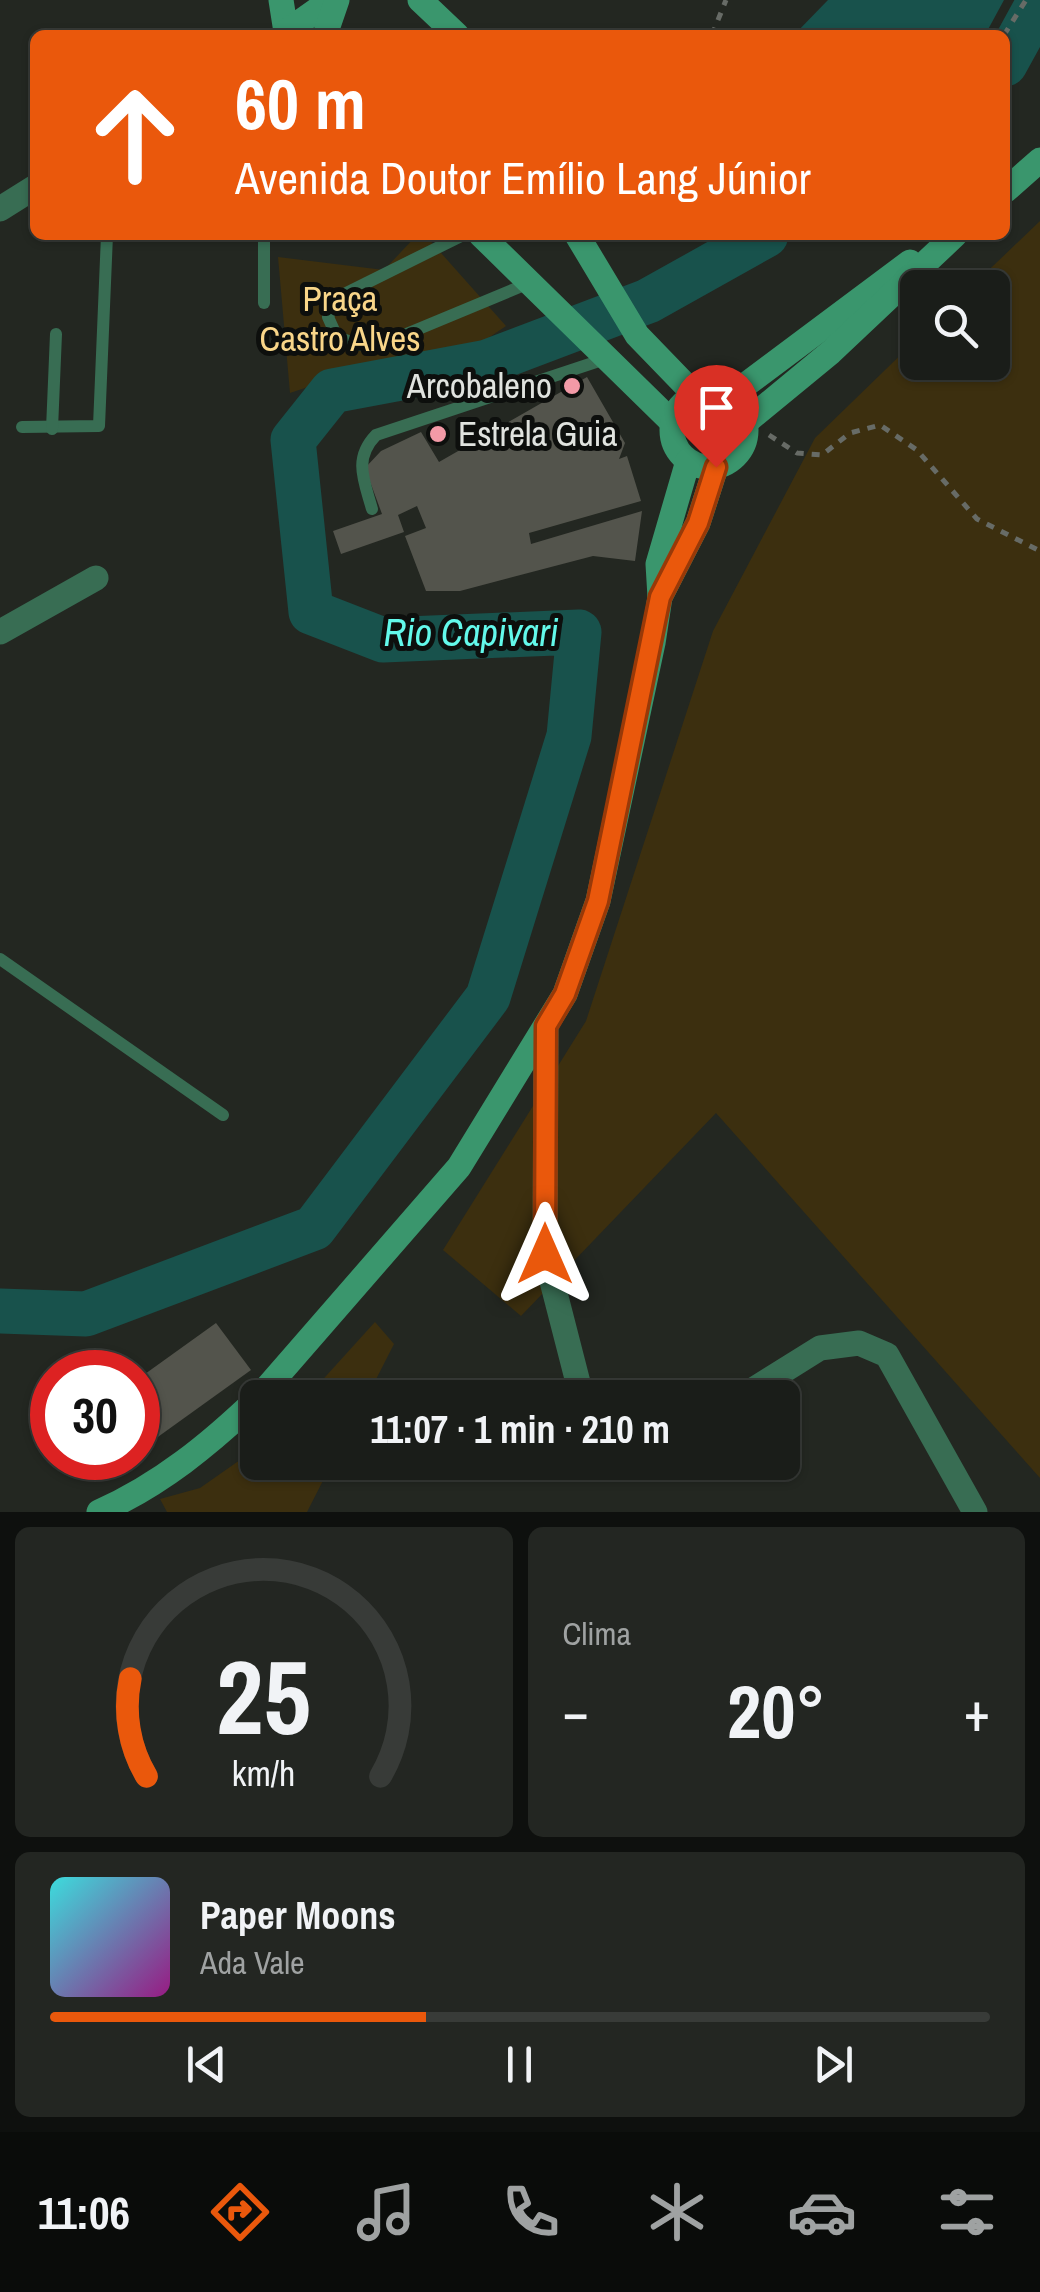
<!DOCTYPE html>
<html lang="pt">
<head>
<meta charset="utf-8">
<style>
	:root { --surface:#1a1d19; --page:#232622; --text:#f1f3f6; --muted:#9fa2a2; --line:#383b38; --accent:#ea580c }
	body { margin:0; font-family:"Archivo Narrow",sans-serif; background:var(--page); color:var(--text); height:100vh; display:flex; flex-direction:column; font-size:38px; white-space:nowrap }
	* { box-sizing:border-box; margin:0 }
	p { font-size:32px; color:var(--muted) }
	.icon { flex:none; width:55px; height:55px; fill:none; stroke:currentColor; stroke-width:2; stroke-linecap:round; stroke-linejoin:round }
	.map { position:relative; height:1512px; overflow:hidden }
	.drawer { display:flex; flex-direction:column; gap:15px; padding:15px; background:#0e100e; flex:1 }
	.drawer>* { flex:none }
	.hud { position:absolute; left:30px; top:30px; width:980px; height:210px; border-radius:15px; box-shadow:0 2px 8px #0004,0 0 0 2px var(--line); background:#ea580c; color:#fff; overflow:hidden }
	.fabs { position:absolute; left:900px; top:270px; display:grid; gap:20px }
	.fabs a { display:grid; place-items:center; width:110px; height:110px; border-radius:15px; background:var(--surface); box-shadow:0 2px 8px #0004,0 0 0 2px var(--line); font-size:50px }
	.speed { position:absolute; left:30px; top:1350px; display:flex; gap:20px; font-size:50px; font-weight:700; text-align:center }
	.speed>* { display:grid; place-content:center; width:130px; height:130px; border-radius:50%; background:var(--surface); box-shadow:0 2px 8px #0004,0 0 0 2px var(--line); line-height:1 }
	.speed .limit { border:15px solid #d22; background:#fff; color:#111 }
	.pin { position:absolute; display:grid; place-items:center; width:85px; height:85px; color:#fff; margin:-102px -42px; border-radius:50% 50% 50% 0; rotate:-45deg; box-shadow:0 0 10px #0007 }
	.pin .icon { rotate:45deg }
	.me { position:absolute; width:110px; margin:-55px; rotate:0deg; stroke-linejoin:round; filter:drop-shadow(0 0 8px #0008) }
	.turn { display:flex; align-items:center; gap:35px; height:210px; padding:0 40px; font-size:45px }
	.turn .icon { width:130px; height:130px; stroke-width:2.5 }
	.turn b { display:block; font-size:70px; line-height:85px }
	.big { font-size:75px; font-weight:700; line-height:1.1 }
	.drawer .tile { flex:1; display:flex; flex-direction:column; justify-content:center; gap:15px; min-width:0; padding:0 35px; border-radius:15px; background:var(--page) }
	.drawer .dial { align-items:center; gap:0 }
	.dial svg { height:260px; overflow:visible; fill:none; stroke:var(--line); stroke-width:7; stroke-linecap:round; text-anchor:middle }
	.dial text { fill:var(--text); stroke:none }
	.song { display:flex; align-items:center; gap:30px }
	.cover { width:120px; height:120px; border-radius:15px; background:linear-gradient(135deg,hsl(180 70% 55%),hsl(310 70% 35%)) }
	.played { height:10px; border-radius:5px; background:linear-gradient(90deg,var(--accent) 40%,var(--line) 40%) }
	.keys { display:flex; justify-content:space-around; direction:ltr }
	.heat { display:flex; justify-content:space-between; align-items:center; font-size:55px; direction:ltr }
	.drawer .tiles { flex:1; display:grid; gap:15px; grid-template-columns:1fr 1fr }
	.tile:last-child { grid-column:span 2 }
	.trip { position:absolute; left:240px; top:1380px; width:560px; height:100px; border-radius:15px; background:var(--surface); box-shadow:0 2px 8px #0004,0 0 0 2px var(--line); font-weight:700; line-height:100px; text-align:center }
	.tabs { display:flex; height:160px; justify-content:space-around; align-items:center; background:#0a0c0a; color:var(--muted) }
	.tabs .icon { width:70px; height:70px }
	.tabs .active { color:var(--accent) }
	.tabs b { font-size:45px; color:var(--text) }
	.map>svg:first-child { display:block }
</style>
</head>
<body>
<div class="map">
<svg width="1040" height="1512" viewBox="0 0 1040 1512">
	<rect width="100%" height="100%" fill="#232721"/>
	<g fill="#3c2f0f">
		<polygon points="1040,221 1040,1478 716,1113 521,1316 443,1250 586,1021 713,631 815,438 917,339 918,362 992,362 992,288 971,287"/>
		<polygon points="417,235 425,235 506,326 469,351 385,361 290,393 278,257 384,270"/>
		<polygon points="375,1322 394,1344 367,1397 307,1397"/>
		<polygon points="257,1448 258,1462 332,1463 307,1512 167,1512 160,1499 200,1488"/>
	</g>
	<polygon fill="#18524c" points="828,0 1004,0 985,35 794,35"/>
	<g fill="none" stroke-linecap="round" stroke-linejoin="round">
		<g stroke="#18524c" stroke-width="45">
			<polyline points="1005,64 1040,0"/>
			<polyline points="0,1311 86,1314 314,1228 488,997 569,736 579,632 383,640 311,612 293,440 332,391 487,362 648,301 766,235"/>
		</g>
	</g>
	<g fill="#53544c">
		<polygon points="587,377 625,443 619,459 627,456 641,501 529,533 531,544 642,511 635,561 593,556 460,591 426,591 405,536 426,528 417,506 398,515 404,532 341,554 333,531 382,514 365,468 381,451 421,432 439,462"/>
		<polygon points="216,1323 251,1370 155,1439 138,1415 138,1379"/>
	</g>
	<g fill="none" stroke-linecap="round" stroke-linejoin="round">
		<g stroke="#676b66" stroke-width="5" stroke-dasharray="8 8" stroke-linecap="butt">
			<polyline points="712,35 726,0"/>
			<polyline points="1004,35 1026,0"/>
			<polyline points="769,435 797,453 822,455 850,433 880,425 917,450 977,519 1040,551"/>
		</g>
		<g stroke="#386d53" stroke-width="12">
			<polyline points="264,235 264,303"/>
			<polyline points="463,235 336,298 328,317 337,337 359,345 392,340 529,283"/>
			<polyline points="22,427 99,426 107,235"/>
			<polyline points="52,429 56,334"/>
			<path d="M 372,509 C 364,480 353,459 376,435 L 605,359"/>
			<polyline points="0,959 223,1115"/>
		</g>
		<g stroke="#386d53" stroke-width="25">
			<polyline points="0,209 35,187"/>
			<polyline points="0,632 96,578"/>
			<polyline points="546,1026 545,1254 582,1398"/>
			<polyline points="740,1398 820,1348 859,1343 887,1355 975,1512"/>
		</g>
		<g stroke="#3a966d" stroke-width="25">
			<polyline points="281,0 286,32"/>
			<polyline points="420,0 457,35"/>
			<polyline points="286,32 331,0"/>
			<polyline points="325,35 337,0"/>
			<polyline points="1005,191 1040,160"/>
			<polyline points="481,235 673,423"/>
			<polyline points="577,235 637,335 696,396"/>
			<circle cx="709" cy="430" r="37"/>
			<polyline points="728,398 910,262"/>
			<polyline points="746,422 831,352 955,235"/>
			<polyline points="660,597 698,523 716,467"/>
			<polyline points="258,1398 459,1167 565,994 598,901 653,643 660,597 658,564 688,461"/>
			<path d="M 99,1512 C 160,1485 210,1444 258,1398"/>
		</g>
	</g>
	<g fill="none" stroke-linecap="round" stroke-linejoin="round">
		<defs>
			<polyline id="route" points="545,1254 546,1026 565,994 598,901 660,597 698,523 716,467"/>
		</defs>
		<use href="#route" stroke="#983908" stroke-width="25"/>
		<use href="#route" stroke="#ea580c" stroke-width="18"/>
	</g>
	<g fill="#f39aa7" stroke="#0d0f0d" stroke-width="4">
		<circle cx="572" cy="386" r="10"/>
		<circle cx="438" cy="434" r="10"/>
	</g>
	<g text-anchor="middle" stroke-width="10" stroke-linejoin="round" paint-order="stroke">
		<g font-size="35" fill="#f9d689" stroke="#0d0f0d">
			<text x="340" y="311">Praça<tspan x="340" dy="40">Castro Alves</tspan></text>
		</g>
		<g font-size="35" fill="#e0e3df" stroke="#0d0f0d" text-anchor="end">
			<text x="552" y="398">Arcobaleno</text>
			<text x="458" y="446" text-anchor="start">Estrela Guia</text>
		</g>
		<g font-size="38" font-style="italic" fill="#63f9eb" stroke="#0d0f0d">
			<text x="471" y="646">Rio Capivari</text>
		</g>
	</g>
</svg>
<div class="fabs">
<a><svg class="icon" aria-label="search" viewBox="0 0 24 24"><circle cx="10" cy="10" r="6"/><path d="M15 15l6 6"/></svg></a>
</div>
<div class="speed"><div class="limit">30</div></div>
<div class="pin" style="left:716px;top:467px;background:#d93025"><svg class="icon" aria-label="arrive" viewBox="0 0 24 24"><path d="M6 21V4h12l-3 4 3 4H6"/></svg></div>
<svg class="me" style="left:545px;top:1254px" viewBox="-20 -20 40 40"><path d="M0-17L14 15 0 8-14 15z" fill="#ea580c" stroke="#fff" stroke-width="4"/></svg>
<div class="trip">11:07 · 1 min · 210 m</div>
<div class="hud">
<div class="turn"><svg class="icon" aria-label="ahead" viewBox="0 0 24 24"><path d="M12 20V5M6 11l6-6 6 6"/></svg><div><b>60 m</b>Avenida Doutor Emílio Lang Júnior</div></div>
</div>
</div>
<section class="drawer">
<div class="tiles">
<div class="tile dial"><svg viewBox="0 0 100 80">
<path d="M14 69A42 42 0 1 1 86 69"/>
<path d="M14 69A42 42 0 0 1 9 39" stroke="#ea580c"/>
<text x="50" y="56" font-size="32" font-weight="700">25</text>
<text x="50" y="72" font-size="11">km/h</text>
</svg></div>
<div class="tile"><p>Clima</p>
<div class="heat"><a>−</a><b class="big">20°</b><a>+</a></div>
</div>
<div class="tile">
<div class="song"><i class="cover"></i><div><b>Paper Moons</b><p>Ada Vale</p></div></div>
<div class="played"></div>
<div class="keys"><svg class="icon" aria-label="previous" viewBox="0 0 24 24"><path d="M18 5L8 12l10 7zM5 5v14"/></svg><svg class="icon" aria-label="pause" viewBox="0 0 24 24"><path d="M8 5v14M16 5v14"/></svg><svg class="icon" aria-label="next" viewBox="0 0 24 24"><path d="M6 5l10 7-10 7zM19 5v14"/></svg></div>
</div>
</div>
</section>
<nav class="tabs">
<b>11:06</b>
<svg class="icon active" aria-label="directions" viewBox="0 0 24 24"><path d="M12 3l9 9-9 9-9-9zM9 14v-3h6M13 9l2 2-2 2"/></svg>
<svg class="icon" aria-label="music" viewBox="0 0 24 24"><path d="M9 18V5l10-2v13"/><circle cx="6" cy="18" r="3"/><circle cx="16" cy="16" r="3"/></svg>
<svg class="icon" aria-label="phone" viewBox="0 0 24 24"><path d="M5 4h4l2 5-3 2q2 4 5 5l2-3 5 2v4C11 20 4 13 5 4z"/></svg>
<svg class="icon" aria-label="climate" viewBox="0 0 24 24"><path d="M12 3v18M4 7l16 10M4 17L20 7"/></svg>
<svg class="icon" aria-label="car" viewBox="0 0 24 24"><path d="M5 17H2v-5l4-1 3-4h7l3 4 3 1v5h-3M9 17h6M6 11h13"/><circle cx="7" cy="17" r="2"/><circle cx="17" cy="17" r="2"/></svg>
<svg class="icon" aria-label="filters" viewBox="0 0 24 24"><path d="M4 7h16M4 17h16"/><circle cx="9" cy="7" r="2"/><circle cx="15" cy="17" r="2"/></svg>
</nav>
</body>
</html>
